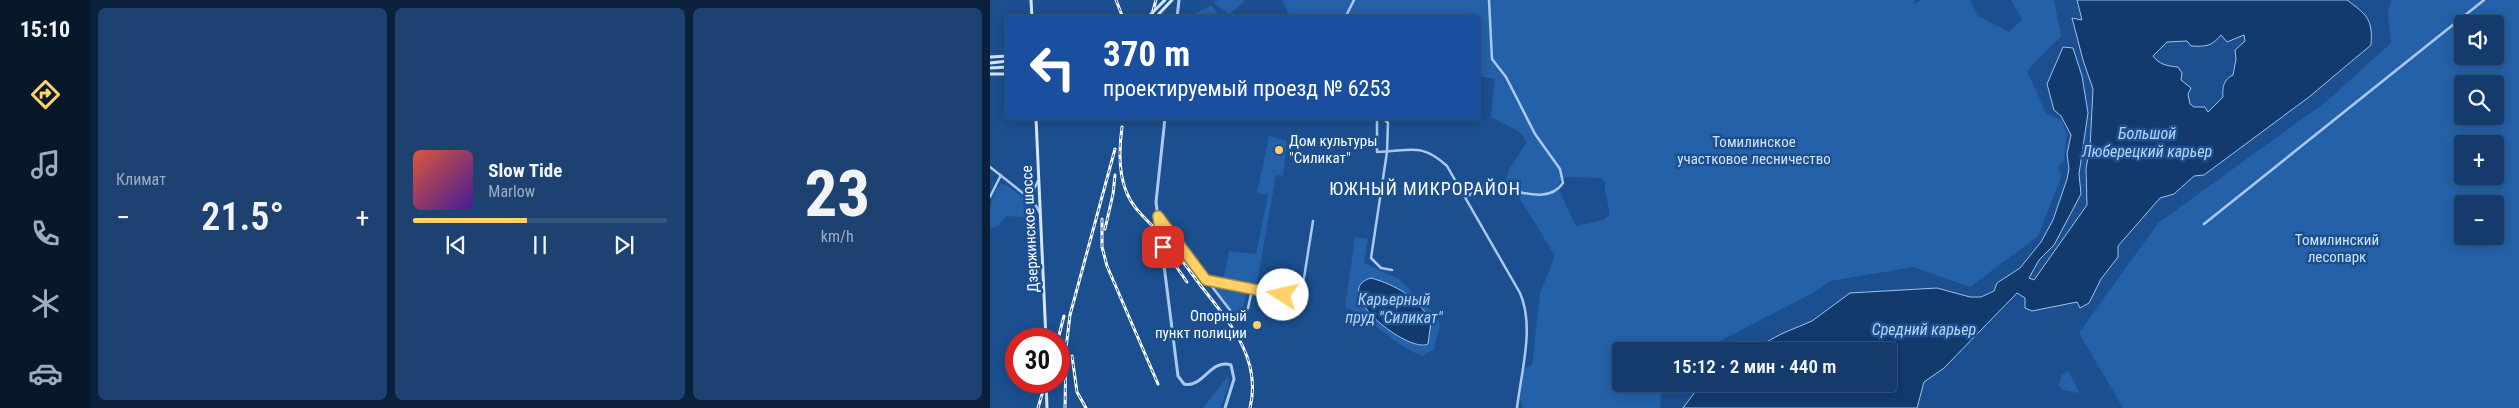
<!DOCTYPE html>
<html lang="ru">
<head>
<meta charset="utf-8">
<style>
	:root { --surface:#143b6b; --page:#1d4271; --text:#f1f3f6; --muted:#9dadc1; --line:#33557e; --accent:#ffd166 }
	body { margin:0; font-family:"Roboto Condensed",sans-serif; background:var(--page); color:var(--text); height:100vh; display:flex; flex-direction:column; font-size:19px; white-space:nowrap }
	* { box-sizing:border-box; margin:0 }
	p { font-size:16px; color:var(--muted) }
	.icon { flex:none; width:28px; height:28px; fill:none; stroke:currentColor; stroke-width:2; stroke-linecap:round; stroke-linejoin:round }
	.map { position:relative; flex:1; overflow:hidden }
	.sheet { display:flex; flex-direction:column; gap:8px; padding:8px; background:#0b203b; width:900px }
	.sheet>* { flex:none }
	.hud { position:absolute; left:15px; top:15px; width:475px; height:105px; border-radius:5px; box-shadow:0 2px 12px #0003,0 0 0 1px var(--line); background:#1a4fa0; color:#fff; overflow:hidden }
	.tools { position:absolute; left:1464px; top:15px; display:grid; gap:10px }
	.tools a { display:grid; place-items:center; width:50px; height:50px; border-radius:5px; background:var(--surface); box-shadow:0 2px 12px #0003,0 0 0 1px var(--line); font-size:25px }
	.speed { position:absolute; left:15px; top:328px; display:flex; gap:10px; font-size:25px; font-weight:700; text-align:center }
	.speed>* { display:grid; place-content:center; width:65px; height:65px; border-radius:50%; background:var(--surface); box-shadow:0 2px 12px #0003,0 0 0 1px var(--line); line-height:1 }
	.speed .limit { border:8px solid #d22; background:#fff; color:#111 }
	.pin { position:absolute; display:grid; place-items:center; width:42px; height:42px; color:#fff; margin:-21px; border-radius:10px; box-shadow:0 2px 8px #0006 }
	.me { position:absolute; width:55px; margin:-28px; rotate:280deg; stroke-linejoin:round; filter:drop-shadow(0 0 4px #0008) }
	.turn { display:flex; align-items:center; gap:18px; height:105px; padding:0 15px; font-size:22px }
	.turn .icon { width:65px; height:65px; stroke-width:2.5 }
	.turn b { display:block; font-size:35px; line-height:42px }
	.big { font-size:38px; font-weight:600; line-height:1.1 }
	.sheet .card { flex:1; display:flex; flex-direction:column; justify-content:center; gap:8px; min-width:0; padding:0 18px; border-radius:8px; background:var(--page) }
	.sheet .dial { align-items:center; gap:0 }
	.dial b { font-size:65px; line-height:1 }
	.song { display:flex; align-items:center; gap:15px }
	.cover { width:60px; height:60px; border-radius:8px; background:linear-gradient(135deg,hsl(10 70% 55%),hsl(260 70% 35%)) }
	.played { height:5px; border-radius:2px; background:linear-gradient(90deg,var(--accent) 45%,var(--line) 45%) }
	.keys { display:flex; justify-content:space-around; direction:ltr }
	.heat { display:flex; justify-content:space-between; align-items:center; font-size:28px; direction:ltr }
	.sheet .tiles { flex:1; display:grid; gap:8px; grid-template-columns:repeat(3,1fr) }
	.trip { position:absolute; left:622px; top:342px; width:285px; height:50px; border-radius:5px; background:var(--surface); box-shadow:0 2px 12px #0003,0 0 0 1px var(--line); font-weight:600; line-height:50px; text-align:center }
	main { display:flex; flex:1; min-height:0 }
	.dock { display:flex; flex-direction:column; width:90px; justify-content:space-around; align-items:center; background:#08182b; color:var(--muted) }
	.dock .icon { width:35px; height:35px }
	.dock .selected { color:var(--accent) }
	.dock b { font-size:22px; color:var(--text) }
	.map>svg:first-child { display:block }
</style>
</head>
<body>
<main>
<nav class="dock">
<b>15:10</b>
<svg class="icon selected" aria-label="directions" viewBox="0 0 24 24"><path d="M12 3l9 9-9 9-9-9zM9 14v-3h6M13 9l2 2-2 2"/></svg>
<svg class="icon" aria-label="music" viewBox="0 0 24 24"><path d="M9 18V5l10-2v13"/><circle cx="6" cy="18" r="3"/><circle cx="16" cy="16" r="3"/></svg>
<svg class="icon" aria-label="phone" viewBox="0 0 24 24"><path d="M5 4h4l2 5-3 2q2 4 5 5l2-3 5 2v4C11 20 4 13 5 4z"/></svg>
<svg class="icon" aria-label="climate" viewBox="0 0 24 24"><path d="M12 3v18M4 7l16 10M4 17L20 7"/></svg>
<svg class="icon" aria-label="car" viewBox="0 0 24 24"><path d="M5 17H2v-5l4-1 3-4h7l3 4 3 1v5h-3M9 17h6M6 11h13"/><circle cx="7" cy="17" r="2"/><circle cx="17" cy="17" r="2"/></svg>
</nav>
<section class="sheet">
<div class="tiles">
<div class="card"><p>Климат</p>
<div class="heat"><a>−</a><b class="big">21.5°</b><a>+</a></div>
</div>
<div class="card">
<div class="song"><i class="cover"></i><div><b>Slow Tide</b><p>Marlow</p></div></div>
<div class="played"></div>
<div class="keys"><svg class="icon" aria-label="previous" viewBox="0 0 24 24"><path d="M18 5L8 12l10 7zM5 5v14"/></svg><svg class="icon" aria-label="pause" viewBox="0 0 24 24"><path d="M8 5v14M16 5v14"/></svg><svg class="icon" aria-label="next" viewBox="0 0 24 24"><path d="M6 5l10 7-10 7zM19 5v14"/></svg></div>
</div>
<div class="card dial"><b>23</b><p>km/h</p></div>
</div>
</section>
<div class="map">
<svg width="1529" height="408" viewBox="0 0 1529 408">
	<rect width="100%" height="100%" fill="#1b4f8f"/>
	<g fill="#2461a8" fill-rule="evenodd">
		<polygon points="227,0 255,0 239,15 223,2"/>
		<path d="M 292,0 L 924,0 L 924,4 L 931,0 L 980,0 L 988,16 L 1019,32 L 1032,20 L 1021,0 L 1064,0 L 1071,36 L 1037,71 L 1056,113 L 1072,121 L 1077,135 L 1073,163 L 1069,164 L 1068,169 L 1072,175 L 1048,236 L 980,287 L 923,267 L 841,281 L 823,293 L 710,351 L 631,351 L 631,384 L 672,384 L 670,408 L 533,408 L 529,395 L 532,370 L 542,365 L 550,293 L 565,256 L 521,184 L 515,181 L 520,168 L 537,142 L 530,132 L 501,117 L 505,79 L 488,76 L 488,18 L 300,17 ZM 578,177 L 611,178 L 615,182 C 613,194 620,203 619,215 L 613,220 L 586,226 L 567,186 L 572,179 Z"/>
		<path d="M 1401,0 L 1529,0 L 1529,408 L 1133,408 L 1089,333 L 1168,223 L 1337,101 L 1401,43 L 1398,13 ZM 1472,24 L 1505,24 L 1505,56 L 1472,56 ZM 1472,84 L 1505,84 L 1505,116 L 1472,116 ZM 1472,144 L 1505,144 L 1505,176 L 1472,176 ZM 1472,204 L 1505,204 L 1505,236 L 1472,236 Z"/>
		<polygon points="222,5 229,17 199,17"/>
		<polygon points="279,136 297,141 293,176 286,175 266,289 233,281 239,251 266,254 278,195 267,193"/>
		<path d="M 11,184 L 17,185 L 42,205 L 43,218 L 17,216 L 8,226 L 0,228 C 0,213 0,194 11,184 Z"/>
		<path d="M 365,237 L 378,239 L 374,263 L 409,279 L 445,315 L 450,324 L 444,349 L 433,356 C 403,346 384,319 355,307 Z"/>
		<polygon points="226,284 253,290 256,295 251,315 245,315 224,288"/>
		<polygon points="1078,371 1090,393 1072,390 1069,385 1072,375"/>
		<polygon points="238,376 239,385 230,408 213,408"/>
	</g>
	<g fill="#123a6d" stroke="#9cc4f0" fill-rule="evenodd">
		<path d="M 1087,0 L 1357,0 C 1377,15 1383,19 1381,45 L 1319,97 L 1214,175 L 1204,176 L 1184,194 L 1170,198 L 1128,246 L 1128,257 L 1111,279 L 1099,303 L 1090,308 L 1087,302 L 1042,311 L 1035,308 L 1035,298 L 1027,293 L 954,368 L 934,382 L 927,408 L 693,408 L 711,384 L 899,384 L 899,351 L 760,351 L 791,334 L 822,321 L 860,293 L 947,288 L 980,297 L 991,297 L 1004,291 L 1007,283 L 1030,268 L 1051,242 L 1063,220 L 1077,179 L 1079,169 L 1077,154 L 1081,135 L 1071,116 L 1064,110 L 1057,84 L 1073,47 L 1083,48 L 1092,76 L 1098,113 L 1089,174 L 1091,194 L 1064,245 L 1049,260 L 1039,278 L 1044,280 L 1097,205 L 1096,168 L 1100,149 L 1103,89 L 1093,60 L 1082,18 L 1092,20 ZM 1231,35 L 1237,42 L 1254,35 L 1255,41 L 1245,50 L 1246,59 L 1243,75 C 1234,79 1232,87 1233,97 L 1218,112 L 1215,107 L 1204,107 L 1200,104 L 1198,94 L 1201,88 L 1191,80 L 1192,73 L 1188,67 C 1176,66 1169,64 1163,56 L 1177,42 L 1197,41 L 1201,46 C 1216,47 1222,46 1231,35 Z"/>
		<path d="M 381,278 C 406,285 429,298 441,322 L 438,344 C 418,354 338,290 381,278 Z"/>
	</g>
	<g fill="none" stroke-linecap="round" stroke-linejoin="round">
		<g stroke="#a9c9ee" stroke-width="2.5">
			<polyline points="355,18 364,0"/>
			<path d="M 387,118 L 387,152 C 418,152 430,141 457,166 L 530,293 C 545,327 531,372 527,408"/>
			<polyline points="393,118 398,123 397,152 381,258 391,268 402,270"/>
			<polyline points="0,167 43,201 50,213"/>
			<polyline points="35,193 44,189 48,181"/>
			<polyline points="0,197 11,175"/>
			<path d="M 476,197 C 481,194 487,189 493,188 C 517,183 555,209 573,183 L 570,169 L 545,134 L 516,77 L 502,59 L 499,0"/>
			<polyline points="168,216 246,318 251,318 258,308 262,290"/>
			<polyline points="1214,224 1494,0"/>
			<polyline points="216,280 257,289 311,297 323,221"/>
		</g>
		<g stroke="#a9c9ee" stroke-width="3">
			<polyline points="187,18 189,0"/>
			<path d="M 175,118 L 166,202 L 188,376 L 194,384 C 212,389 221,358 241,365 L 244,379 L 235,408"/>
		</g>
		<g stroke="#d6e6fa" stroke-width="3">
			<polyline points="41,0 42,18"/>
			<polyline points="165,18 182,0"/>
			<polyline points="0,57 18,56"/>
			<polyline points="0,63 18,61"/>
			<polyline points="0,68 18,67"/>
			<polyline points="0,74 18,74"/>
			<polyline points="46,118 56,339"/>
			<polyline points="56,381 57,408"/>
		</g>
		<defs>
			<g id="rail">
				<polyline points="126,0 133,18"/>
				<polyline points="161,18 166,0"/>
				<path d="M 132,127 C 129,149 128,171 136,191 C 143,210 159,221 171,235 C 186,251 198,269 211,286 C 240,323 272,359 260,408"/>
				<polyline points="112,219 112,247 117,266 168,384"/>
				<polyline points="115,229 123,194 125,175"/>
				<polyline points="180,250 183,262 197,282"/>
				<polyline points="68,339 74,316"/>
				<polyline points="82,356 87,392 96,408"/>
				<polyline points="48,408 56,381"/>
				<polyline points="75,408 76,348 80,315 125,149"/>
			</g>
		</defs>
		<use href="#rail" stroke="#fff" stroke-width="3"/>
		<use href="#rail" stroke="#1b4f8f" stroke-width="1" stroke-dasharray="4" stroke-linecap="butt"/>
		<polyline stroke="#d6e6fa" stroke-width="3" points="157,18 175,0"/>
	</g>
	<g fill="none" stroke-linecap="round" stroke-linejoin="round">
		<defs>
			<polyline id="route" points="173,247 168,216 216,280 293,295"/>
		</defs>
		<use href="#route" stroke="#a68842" stroke-width="12"/>
		<use href="#route" stroke="#ffd166" stroke-width="9"/>
	</g>
	<g fill="#ffd166" stroke="#1b4f8f" stroke-width="2">
		<circle cx="289" cy="150" r="5"/>
		<circle cx="267" cy="325" r="5"/>
	</g>
	<g text-anchor="middle" stroke-width="5" stroke-linejoin="round" paint-order="stroke">
		<g font-size="15" fill="#fff" stroke="#1b4f8f" text-anchor="start">
			<text x="299" y="146">Дом культуры<tspan x="299" dy="17">"Силикат"</tspan></text>
			<text x="257" y="321" text-anchor="end">Опорный<tspan x="257" dy="17">пункт полиции</tspan></text>
		</g>
		<g font-size="15" fill="#cfe3fa" stroke="#1b4f8f">
			<text x="764" y="147">Томилинское<tspan x="764" dy="17">участковое лесничество</tspan></text>
			<text x="1347" y="245">Томилинский<tspan x="1347" dy="17">лесопарк</tspan></text>
		</g>
		<g font-size="15" fill="#fff" stroke="#1b4f8f">
			<text transform="translate(40 229) rotate(-93)" y="5">Дзержинское шоссе</text>
		</g>
		<g font-size="16" font-style="italic" fill="#b5d3f5" stroke="#1b4f8f">
			<text x="1157" y="139">Большой<tspan x="1157" dy="18">Люберецкий карьер</tspan></text>
			<text x="404" y="305">Карьерный<tspan x="404" dy="18">пруд "Силикат"</tspan></text>
			<text x="934" y="335">Средний карьер</text>
		</g>
		<g font-size="18" letter-spacing="1" fill="#fff" stroke="#1b4f8f">
			<text x="435" y="195">ЮЖНЫЙ МИКРОРАЙОН</text>
		</g>
	</g>
</svg>
<div class="tools">
<a><svg class="icon" aria-label="sound" viewBox="0 0 24 24"><path d="M4 9h4l5-4v14l-5-4H4zM17 9q2 3 0 6"/></svg></a>
<a><svg class="icon" aria-label="search" viewBox="0 0 24 24"><circle cx="10" cy="10" r="6"/><path d="M15 15l6 6"/></svg></a>
<a>+</a>
<a>−</a>
</div>
<div class="speed"><div class="limit">30</div></div>
<div class="pin" style="left:173px;top:247px;background:#d93025"><svg class="icon" aria-label="arrive" viewBox="0 0 24 24"><path d="M6 21V4h12l-3 4 3 4H6"/></svg></div>
<svg class="me" style="left:293px;top:295px" viewBox="-20 -20 40 40"><circle r="19" fill="#fff"/><path d="M0-13L10 11 0 6-10 11z" fill="#ffd166"/></svg>
<div class="trip">15:12 · 2 мин · 440 m</div>
<div class="hud">
<div class="turn"><svg class="icon" aria-label="left" viewBox="0 0 24 24"><path d="M17 20v-9H6M10 6l-5 5 5 5"/></svg><div><b>370 m</b>проектируемый проезд № 6253</div></div>
</div>
</div>
</main>
</body>
</html>
